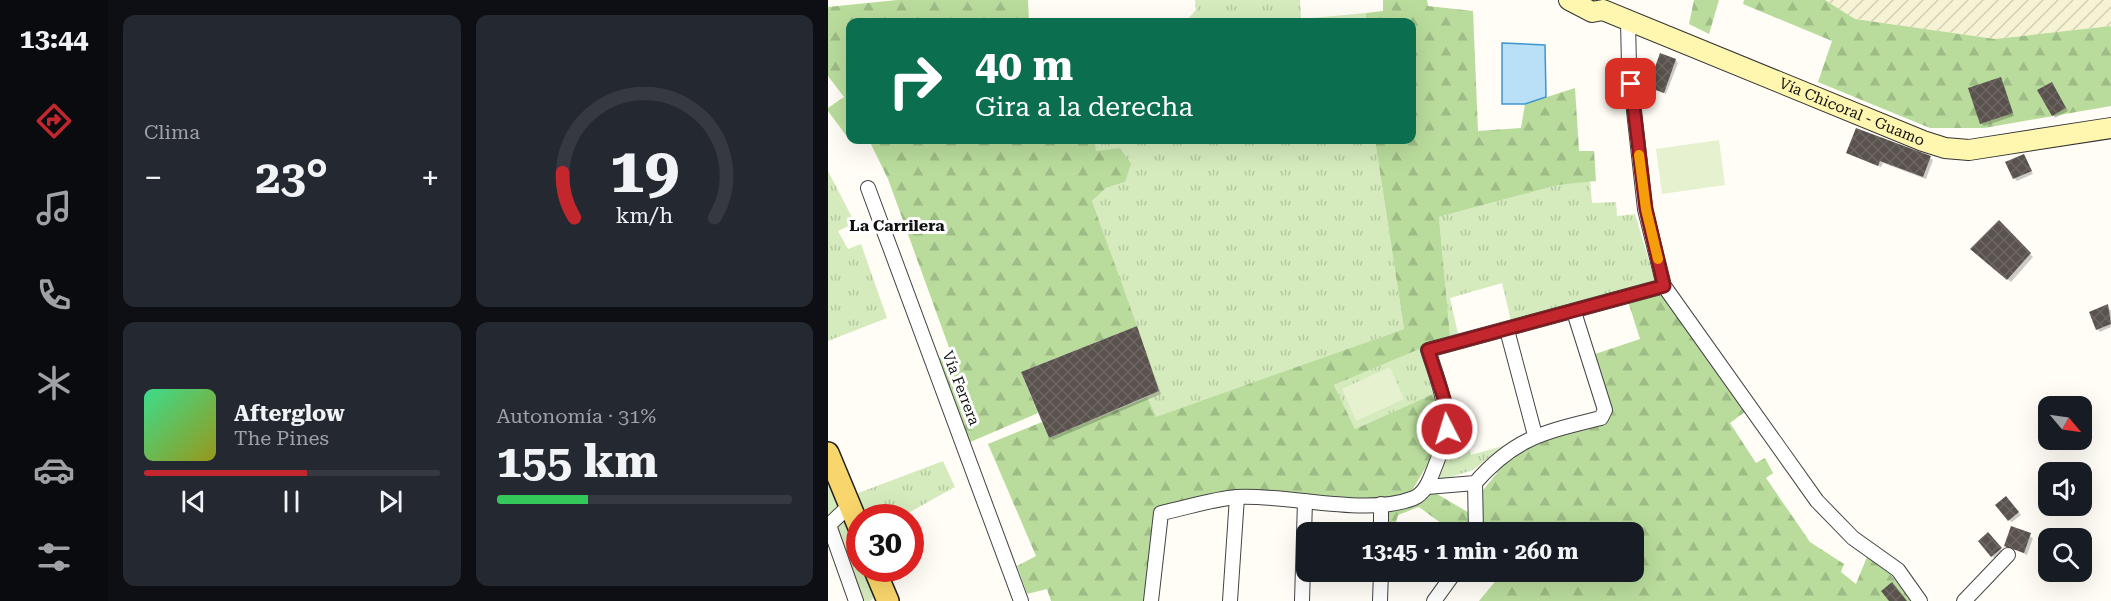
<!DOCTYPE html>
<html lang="es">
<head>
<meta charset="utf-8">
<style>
	:root { --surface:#171b24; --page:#242831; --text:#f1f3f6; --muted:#9ea1a6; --line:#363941; --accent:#c4262e }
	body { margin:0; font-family:"Roboto Serif",serif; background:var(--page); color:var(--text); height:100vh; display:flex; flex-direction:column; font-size:22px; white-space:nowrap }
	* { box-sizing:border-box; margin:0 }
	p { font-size:20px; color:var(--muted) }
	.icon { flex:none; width:33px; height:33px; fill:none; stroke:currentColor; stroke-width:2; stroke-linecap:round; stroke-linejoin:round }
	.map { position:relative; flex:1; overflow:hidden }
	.details { display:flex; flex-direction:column; gap:15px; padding:15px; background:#0d0f14; width:720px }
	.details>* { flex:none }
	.top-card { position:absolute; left:18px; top:18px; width:570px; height:126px; border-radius:12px; box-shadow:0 6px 24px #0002; background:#0b6e4f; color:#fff; overflow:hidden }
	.needle { width:39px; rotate:119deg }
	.tools { position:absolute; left:1210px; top:396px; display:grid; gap:12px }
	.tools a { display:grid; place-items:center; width:54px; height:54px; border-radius:12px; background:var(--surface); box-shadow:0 6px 24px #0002; font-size:30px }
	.speed { position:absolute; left:18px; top:504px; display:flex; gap:12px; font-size:30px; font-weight:700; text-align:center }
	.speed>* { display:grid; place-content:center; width:78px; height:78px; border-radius:50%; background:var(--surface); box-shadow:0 6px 24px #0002; line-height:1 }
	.speed .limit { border:9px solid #d22; background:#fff; color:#111 }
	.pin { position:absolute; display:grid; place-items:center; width:51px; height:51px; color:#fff; margin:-26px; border-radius:12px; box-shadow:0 3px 9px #0006 }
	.me { position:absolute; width:66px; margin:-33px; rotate:355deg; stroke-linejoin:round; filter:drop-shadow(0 0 4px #0008) }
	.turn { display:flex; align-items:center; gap:21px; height:126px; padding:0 30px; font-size:27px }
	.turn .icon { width:78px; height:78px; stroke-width:2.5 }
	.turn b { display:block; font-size:42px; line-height:51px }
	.big { font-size:45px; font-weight:700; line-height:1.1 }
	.details .tile { flex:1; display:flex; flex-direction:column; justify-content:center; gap:9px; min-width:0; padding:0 21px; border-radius:12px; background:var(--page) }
	.details .dial { align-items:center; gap:0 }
	.dial svg { height:156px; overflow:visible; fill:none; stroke:var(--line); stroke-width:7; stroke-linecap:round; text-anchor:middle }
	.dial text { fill:var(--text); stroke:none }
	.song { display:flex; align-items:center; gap:18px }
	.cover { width:72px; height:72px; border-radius:9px; background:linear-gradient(135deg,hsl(150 70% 55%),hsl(60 70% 35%)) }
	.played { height:6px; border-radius:3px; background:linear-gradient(90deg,var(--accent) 55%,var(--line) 55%) }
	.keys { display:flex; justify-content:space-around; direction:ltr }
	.heat { display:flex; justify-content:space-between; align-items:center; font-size:33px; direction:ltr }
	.charge { height:9px; border-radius:4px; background:linear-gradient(90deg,#34c759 31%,var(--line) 0) }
	.details .tiles { flex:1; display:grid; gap:15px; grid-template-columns:repeat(2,1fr) }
	.trip { position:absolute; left:468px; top:522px; width:348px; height:60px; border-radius:12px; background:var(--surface); box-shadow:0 6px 24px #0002; font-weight:700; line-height:60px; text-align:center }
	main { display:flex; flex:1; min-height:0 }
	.tab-bar { display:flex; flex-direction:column; width:108px; justify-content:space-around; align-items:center; background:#090b0e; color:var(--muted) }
	.tab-bar .icon { width:42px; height:42px }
	.tab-bar .on { color:var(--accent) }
	.tab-bar b { font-size:27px; color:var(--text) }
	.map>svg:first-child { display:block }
</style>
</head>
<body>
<main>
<nav class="tab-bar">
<b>13:44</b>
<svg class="icon on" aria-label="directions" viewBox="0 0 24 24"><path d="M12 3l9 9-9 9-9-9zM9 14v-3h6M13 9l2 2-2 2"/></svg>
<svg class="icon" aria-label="music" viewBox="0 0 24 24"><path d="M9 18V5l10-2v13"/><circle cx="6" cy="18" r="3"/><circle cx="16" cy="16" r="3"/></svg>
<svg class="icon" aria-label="phone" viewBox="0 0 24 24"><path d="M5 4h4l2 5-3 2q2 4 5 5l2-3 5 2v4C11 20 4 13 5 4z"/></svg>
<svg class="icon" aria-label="climate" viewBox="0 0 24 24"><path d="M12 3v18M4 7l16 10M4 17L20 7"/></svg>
<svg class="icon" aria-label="car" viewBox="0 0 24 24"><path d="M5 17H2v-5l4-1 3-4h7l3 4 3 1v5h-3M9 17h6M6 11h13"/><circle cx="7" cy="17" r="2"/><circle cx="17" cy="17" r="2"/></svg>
<svg class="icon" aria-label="filters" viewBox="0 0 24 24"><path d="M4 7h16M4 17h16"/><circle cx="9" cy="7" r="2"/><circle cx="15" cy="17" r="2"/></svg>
</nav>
<section class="details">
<div class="tiles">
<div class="tile"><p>Clima</p>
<div class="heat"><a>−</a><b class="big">23°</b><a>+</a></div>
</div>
<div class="tile dial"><svg viewBox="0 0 100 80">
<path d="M14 69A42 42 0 1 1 86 69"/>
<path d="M14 69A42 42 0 0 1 8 46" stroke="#c4262e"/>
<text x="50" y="56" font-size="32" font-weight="700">19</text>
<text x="50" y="72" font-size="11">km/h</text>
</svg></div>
<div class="tile">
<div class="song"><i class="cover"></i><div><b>Afterglow</b><p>The Pines</p></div></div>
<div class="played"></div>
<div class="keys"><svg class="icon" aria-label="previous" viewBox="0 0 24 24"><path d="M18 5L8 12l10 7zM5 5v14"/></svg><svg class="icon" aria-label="pause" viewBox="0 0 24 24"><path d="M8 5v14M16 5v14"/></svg><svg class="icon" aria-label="next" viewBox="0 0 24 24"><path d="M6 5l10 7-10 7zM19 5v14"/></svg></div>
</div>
<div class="tile"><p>Autonomía · 31%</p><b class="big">155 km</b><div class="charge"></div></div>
</div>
</section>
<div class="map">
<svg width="1283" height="601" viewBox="0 0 1283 601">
	<defs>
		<pattern id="farmland-furrows" width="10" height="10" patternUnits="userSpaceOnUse" patternTransform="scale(1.5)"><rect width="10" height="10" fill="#f6f3d4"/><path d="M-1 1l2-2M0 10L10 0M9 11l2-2" fill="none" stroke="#d2cfb5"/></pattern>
		<pattern id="grass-tufts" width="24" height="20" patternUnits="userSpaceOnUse" patternTransform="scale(1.5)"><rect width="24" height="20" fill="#d5ebbd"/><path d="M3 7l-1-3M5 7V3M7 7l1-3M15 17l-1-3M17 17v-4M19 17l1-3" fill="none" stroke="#b6c8a1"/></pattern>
		<pattern id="forest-firs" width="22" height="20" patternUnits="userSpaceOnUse" patternTransform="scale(1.5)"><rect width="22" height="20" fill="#b9dc9c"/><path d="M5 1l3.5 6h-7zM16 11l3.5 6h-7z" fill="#9ebc85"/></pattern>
		<pattern id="building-cross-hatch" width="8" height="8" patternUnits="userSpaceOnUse" patternTransform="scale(1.5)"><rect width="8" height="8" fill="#5a524d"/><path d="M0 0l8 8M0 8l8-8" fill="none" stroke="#6d6662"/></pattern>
	</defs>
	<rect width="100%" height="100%" fill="#fffdf5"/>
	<polygon fill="url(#farmland-furrows)" points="997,0 1283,0 1283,26 1167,39 1027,19"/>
	<g fill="url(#grass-tufts)">
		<polygon points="367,0 472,0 473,19 538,13 538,22 357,22 368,10"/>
		<polygon points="267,140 547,140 576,329 327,418 316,398 331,391 264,201 278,188 297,182 268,151"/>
		<polygon points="0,171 27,223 10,231 20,249 33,244 59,318 0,341"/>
		<polygon points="762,181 764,203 788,202 789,216 807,214 827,281 683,321 674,283 622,298 630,334 622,336 611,217 730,185"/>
		<polygon points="592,348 605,394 527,429 506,385"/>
		<polygon points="631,417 643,455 675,446 645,470 606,482"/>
		<polygon points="115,461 127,487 73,517 35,517 25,495"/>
		<polygon points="0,464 16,502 0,520"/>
		<polygon points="22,514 31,540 32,568 42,569 51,593 42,601 31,601 8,527"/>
	</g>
	<g fill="url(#forest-firs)">
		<polygon points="69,0 200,0 201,22 22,22 22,140 27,140 23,142 0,111 0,108 16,97 0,76 0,7"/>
		<path d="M 555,0 L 599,0 L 600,6 L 645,11 L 650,131 L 693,128 L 697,104 L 747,88 L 751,151 L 766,151 L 768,181 L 730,185 L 611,217 L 622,336 L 506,385 L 527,429 L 605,394 C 622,435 603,458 582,494 L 550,501 L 407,492 L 331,510 L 320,601 L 223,601 L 219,589 L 199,594 L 189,566 L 208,556 L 160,444 L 214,422 L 221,438 L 319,397 L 328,417 L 576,329 L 547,140 L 584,140 L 584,22 L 538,22 L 538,13 L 555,11 Z"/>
		<polygon points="866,0 891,0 881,34 861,24"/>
		<polygon points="916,0 997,0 1027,19 1167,39 1283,26 1283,106 1156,128 1102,128 990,82 1004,41 915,4"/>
		<polygon points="41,140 267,140 268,151 292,148 303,164 297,182 278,188 264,201 309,326 193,372 210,413 140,443 105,361 123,353 60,179"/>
		<polygon points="834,291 918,411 902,423 928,463 937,458 945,473 938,478 982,542 1016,564 1013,572 1028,584 1039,557 1062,574 1084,601 651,601 675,572 806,572 806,532 653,532 655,490 692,445 783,410 767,354 812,339 800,301"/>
		<polygon points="604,491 643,514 640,532 625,532 591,507 570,515 565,532 560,532 559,508 598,498"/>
	</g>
	<g fill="#e6f2cf">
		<polygon points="891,140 897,185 834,194 828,149"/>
		<polygon points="562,367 576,399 528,421 514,389"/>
	</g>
	<polygon fill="#b9e0f7" stroke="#3f96cf" stroke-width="1.5" points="674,43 717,45 718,97 697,104 674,104"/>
	<g fill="#0003">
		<polygon points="848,60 850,63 838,94 824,89 821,86"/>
		<polygon points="1173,79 1186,116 1156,126 1153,123"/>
		<polygon points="1226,87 1240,111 1227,118 1225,115"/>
		<polygon points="1019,153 1102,158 1105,160 1098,179 1055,163 1053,167"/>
		<polygon points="1196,155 1205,174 1189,181 1186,178"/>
		<polygon points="1171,222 1205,257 1183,282 1144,249"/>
		<polygon points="1279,306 1283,311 1283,327 1272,332 1269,329"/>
		<polygon points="309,327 333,394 225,440 222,437"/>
		<polygon points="1180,500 1193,515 1184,522 1181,520"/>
		<polygon points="1184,528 1205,538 1199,555 1177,545"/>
		<polygon points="1163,537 1175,552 1167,559 1164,556"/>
	</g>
	<g fill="url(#building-cross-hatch)">
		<polygon points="832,53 848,59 836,93 820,87"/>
		<polygon points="1173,77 1185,113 1152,124 1140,88"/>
		<polygon points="1224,82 1238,108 1224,116 1209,90"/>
		<polygon points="1028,128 1103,156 1095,177 1052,161 1050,166 1018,153"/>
		<polygon points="1196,154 1204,171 1185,179 1177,162"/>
		<polygon points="1171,220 1203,253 1179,280 1142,249"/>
		<polygon points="1280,304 1283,324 1268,330 1261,312"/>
		<polygon points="309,326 331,391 221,438 193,372"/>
		<polygon points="1178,496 1191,512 1180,521 1167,505"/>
		<polygon points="1183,526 1203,533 1196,553 1176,546"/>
		<polygon points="1160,532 1174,548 1163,557 1150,541"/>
		<polygon points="1064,582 1079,601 1061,601 1053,591"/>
	</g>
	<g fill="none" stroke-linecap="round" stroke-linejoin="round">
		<defs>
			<g id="street">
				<polyline points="800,21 801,66 817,209 836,286 989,501 1025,538 1070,570 1092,601"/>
				<polyline points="40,188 193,601"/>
				<polyline points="679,330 707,435"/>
				<polyline points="647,483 648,532"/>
				<path d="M 599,487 L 647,483 C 687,437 717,432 773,418 L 777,410 L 746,312"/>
				<polyline points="1,525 28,601"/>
				<polyline points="0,526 22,505"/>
				<polyline points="553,532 553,504"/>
				<path d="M 323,601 L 333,513 C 358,508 384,499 409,497 C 461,494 539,517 586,498 C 599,492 603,476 608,464 C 627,420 614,393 600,350 L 836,286"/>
				<polyline points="402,601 409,497"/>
				<polyline points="474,601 477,501"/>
				<polyline points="552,601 553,572"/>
				<polyline points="606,601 627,572"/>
				<polyline points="1136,601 1180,555"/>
			</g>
			<g id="secondary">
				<path id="s1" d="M 741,0 L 764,12 L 775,10 L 1095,141 L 1117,148 L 1141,150 L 1283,128"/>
			</g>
			<g id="primary">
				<polyline points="0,453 32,530"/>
				<polyline points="46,568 60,601"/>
			</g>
		</defs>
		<use href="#street" stroke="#444" stroke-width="16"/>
		<use href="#secondary" stroke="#333" stroke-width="22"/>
		<use href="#primary" stroke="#222" stroke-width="24"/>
		<use href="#street" stroke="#fff" stroke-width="14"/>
		<use href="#secondary" stroke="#fff6b0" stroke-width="20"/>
		<use href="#primary" stroke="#f9d66b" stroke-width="21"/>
	</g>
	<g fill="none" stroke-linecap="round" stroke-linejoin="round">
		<defs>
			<polyline id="route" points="619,429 618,405 600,350 836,286 818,209 803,84"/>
		</defs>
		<use href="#route" stroke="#7f191e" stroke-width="15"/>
		<use href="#route" stroke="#c4262e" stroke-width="10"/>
		<polyline stroke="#f59e0b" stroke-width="10" points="811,155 818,209 830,259"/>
	</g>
	<g text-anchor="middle" stroke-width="6" stroke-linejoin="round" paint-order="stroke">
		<g font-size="15" fill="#111" stroke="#fff">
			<text dy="5" stroke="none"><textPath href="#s1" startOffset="306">Vía Chicoral - Guamo</textPath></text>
			<text transform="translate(133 388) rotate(69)" y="5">Vía Ferrera</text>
		</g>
		<g font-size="16" font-weight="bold" fill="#111" stroke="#fff">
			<text x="69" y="231">La Carrilera</text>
		</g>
	</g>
</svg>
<div class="tools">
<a><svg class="needle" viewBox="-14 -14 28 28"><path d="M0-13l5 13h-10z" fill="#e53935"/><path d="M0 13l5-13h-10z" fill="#9ea1a6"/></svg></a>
<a><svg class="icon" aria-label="sound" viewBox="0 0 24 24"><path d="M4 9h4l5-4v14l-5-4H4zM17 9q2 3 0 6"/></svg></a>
<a><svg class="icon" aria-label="search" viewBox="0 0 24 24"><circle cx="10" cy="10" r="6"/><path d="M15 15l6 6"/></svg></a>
</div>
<div class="speed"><div class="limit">30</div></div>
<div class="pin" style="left:803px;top:84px;background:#d93025"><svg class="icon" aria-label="arrive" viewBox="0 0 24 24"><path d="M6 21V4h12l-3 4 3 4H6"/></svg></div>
<svg class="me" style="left:619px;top:429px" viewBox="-20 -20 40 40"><circle r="17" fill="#c4262e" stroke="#fff" stroke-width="3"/><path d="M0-11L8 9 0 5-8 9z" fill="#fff"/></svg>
<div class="trip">13:45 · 1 min · 260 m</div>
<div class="top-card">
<div class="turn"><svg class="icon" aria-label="right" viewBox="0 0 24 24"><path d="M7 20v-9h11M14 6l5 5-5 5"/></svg><div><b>40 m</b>Gira a la derecha</div></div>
</div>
</div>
</main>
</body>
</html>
